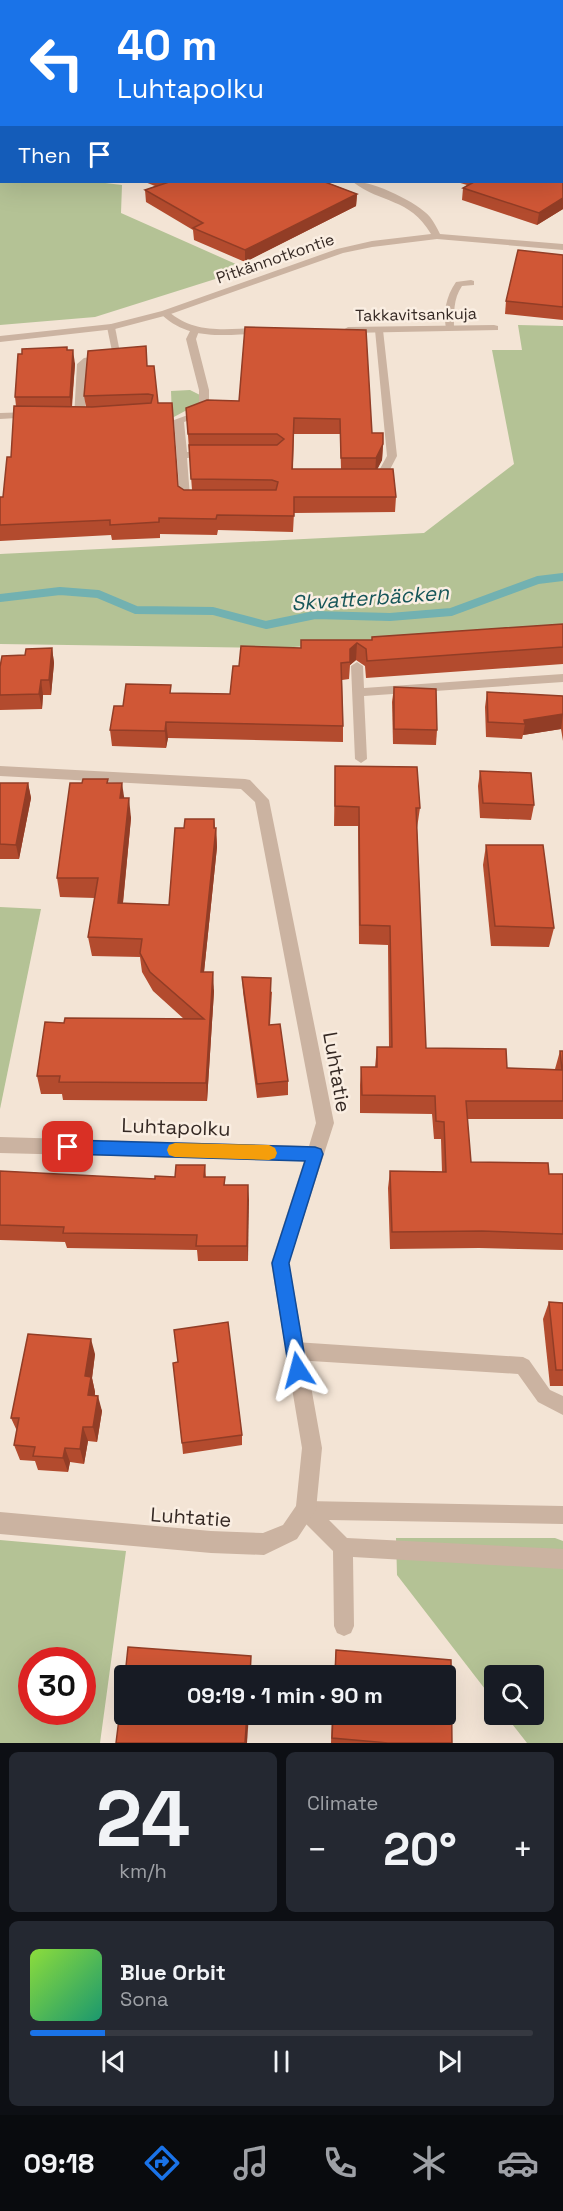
<!DOCTYPE html>
<html lang="en">
<head>
<meta charset="utf-8">
<style>
	:root { --surface:#171b24; --page:#242831; --text:#f1f3f6; --muted:#9ea1a6; --line:#363941; --accent:#1a73e8 }
	body { margin:0; font-family:"Space Grotesk",sans-serif; background:var(--page); color:var(--text); height:100vh; display:flex; flex-direction:column; font-size:22px; white-space:nowrap }
	* { box-sizing:border-box; margin:0 }
	p { font-size:20px; color:var(--muted) }
	.icon { flex:none; width:33px; height:33px; fill:none; stroke:currentColor; stroke-width:2; stroke-linecap:round; stroke-linejoin:round }
	.map { position:relative; height:1743px; overflow:hidden }
	.details { display:flex; flex-direction:column; gap:9px; padding:9px; background:#0d0f14; flex:1 }
	.details>* { flex:none }
	.guide { position:absolute; left:0px; top:0px; width:564px; height:183px; box-shadow:0 6px 24px #0002; background:#1a73e8; color:#fff; overflow:hidden }
	.fabs { position:absolute; left:484px; top:1665px; display:grid; gap:12px }
	.fabs a { display:grid; place-items:center; width:60px; height:60px; border-radius:6px; background:var(--surface); box-shadow:0 6px 24px #0002; font-size:30px }
	.speed { position:absolute; left:18px; top:1647px; display:flex; gap:12px; font-size:30px; font-weight:700; text-align:center }
	.speed>* { display:grid; place-content:center; width:78px; height:78px; border-radius:50%; background:var(--surface); box-shadow:0 6px 24px #0002; line-height:1 }
	.speed .limit { border:9px solid #d22; background:#fff; color:#111 }
	.pin { position:absolute; display:grid; place-items:center; width:51px; height:51px; color:#fff; margin:-26px; border-radius:12px; box-shadow:0 3px 9px #0006 }
	.me { position:absolute; width:66px; margin:-33px; rotate:351deg; stroke-linejoin:round; filter:drop-shadow(0 0 4px #0008) }
	.turn { display:flex; align-items:center; gap:21px; height:126px; padding:0 18px; font-size:27px }
	.turn .icon { width:78px; height:78px; stroke-width:2.5 }
	.turn b { display:block; font-size:42px; line-height:51px }
	.then { display:flex; align-items:center; height:57px; padding:0 18px; background:#0003; gap:12px; font-size:22px }
	.big { font-size:45px; font-weight:700; line-height:1.1 }
	.details .tile { flex:1; display:flex; flex-direction:column; justify-content:center; gap:9px; min-width:0; padding:0 21px; border-radius:9px; background:var(--page) }
	.details .dial { align-items:center; gap:0 }
	.dial b { font-size:78px; line-height:1 }
	.song { display:flex; align-items:center; gap:18px }
	.cover { width:72px; height:72px; border-radius:9px; background:linear-gradient(135deg,hsl(90 70% 55%),hsl(160 70% 35%)) }
	.played { height:6px; border-radius:3px; background:linear-gradient(90deg,var(--accent) 15%,var(--line) 15%) }
	.keys { display:flex; justify-content:space-around; direction:ltr }
	.heat { display:flex; justify-content:space-between; align-items:center; font-size:33px; direction:ltr }
	.details .tiles { flex:1; display:grid; gap:9px; grid-template-columns:1fr 1fr }
	.tile:last-child { grid-column:span 2 }
	.trip { position:absolute; left:114px; top:1665px; width:342px; height:60px; border-radius:6px; background:var(--surface); box-shadow:0 6px 24px #0002; font-weight:700; line-height:60px; text-align:center }
	.tab-bar { display:flex; height:96px; justify-content:space-around; align-items:center; background:#090b0e; color:var(--muted) }
	.tab-bar .icon { width:42px; height:42px }
	.tab-bar .active { color:var(--accent) }
	.tab-bar b { font-size:27px; color:var(--text) }
	.map>svg:first-child { display:block }
</style>
</head>
<body>
<div class="map">
<svg width="563" height="1743" viewBox="0 0 563 1743">
	<rect width="100%" height="100%" fill="#f3e4d5"/>
	<g fill="#b4c295" fill-rule="evenodd">
		<polygon points="0,124 2,182 97,182 122,185 121,213 247,269 95,317 0,325"/>
		<polygon points="518,325 563,326 563,626 281,648 0,644 0,554 424,533 514,464 492,350 522,350"/>
		<polygon points="190,390 200,395 200,403 172,418 171,391"/>
		<polygon points="0,907 41,909 0,1109"/>
		<polygon points="396,1538 555,1538 563,1541 563,1743 527,1743 505,1715 534,1714 534,1676 495,1676 495,1702 397,1575"/>
		<path d="M 0,1540 L 126,1551 L 100,1743 L 0,1743 ZM 32,1660 L 82,1660 L 82,1712 L 32,1712 Z"/>
	</g>
	<g fill="none" stroke-linecap="round" stroke-linejoin="round">
		<polyline stroke="#72b1b1" stroke-width="8" points="0,598 60,591 98,594 136,610 213,611 266,625 315,615 390,617 451,612 538,580 563,577"/>
		<g fill="#cbb3a1" fill-rule="evenodd">
			<path d="M 471,280 L 474,281 L 474,285 L 462,286 C 453,299 454,314 454,329 L 447,331 C 442,315 446,296 456,282 Z"/>
			<polygon points="111,324 115,327 121,358 113,356 107,327"/>
			<polygon points="379,327 383,330 397,456 384,481 374,482 369,479 376,476 387,456 375,330"/>
			<polygon points="194,328 199,331 196,339 209,390 209,413 184,422 187,452 206,452 211,455 206,458 187,458 190,497 196,500 195,502 185,503 180,500 174,420 199,411 199,390 186,339 191,329"/>
			<polygon points="104,355 107,356 107,360 87,365 85,408 80,418 74,418 77,364 84,358"/>
			<polygon points="31,412 34,413 34,417 0,419 0,413"/>
			<polygon points="357,662 363,666 364,688 563,674 563,682 364,696 367,759 361,763 355,759 351,666"/>
			<polygon points="295,1342 523,1357 529,1360 550,1390 563,1396 563,1415 538,1402 518,1374 295,1360 289,1357 286,1351 289,1345"/>
			<polygon points="306,1501 563,1506 563,1524 329,1520 347,1538 563,1549 563,1569 353,1557 354,1626 351,1633 344,1636 337,1633 334,1626 333,1551 299,1517 297,1510 299,1503"/>
		</g>
		<g fill="#cbb3a1" fill-rule="evenodd">
			<path d="M 162,311 L 168,311 C 196,336 229,328 264,328 L 269,331 L 264,334 C 227,334 191,342 162,315 Z"/>
			<polygon points="494,325 498,326 498,330 348,333 343,330 348,327"/>
			<polygon points="0,766 245,779 250,780 269,800 334,1123 289,1263 322,1448 316,1510 297,1539 264,1555 211,1553 0,1534 0,1512 211,1531 263,1533 283,1525 296,1506 302,1448 271,1263 304,1161 0,1153 0,1137 309,1146 316,1123 255,802 241,789 0,776"/>
		</g>
		<g fill="#cbb3a1" fill-rule="evenodd">
			<polygon points="6,0 14,0 15,2 7,2"/>
			<path d="M 353,182 C 371,180 417,202 430,217 C 434,222 437,228 440,234 L 563,244 L 563,250 L 437,239 L 372,247 L 343,253 L 168,315 L 115,329 L 0,342 L 0,336 L 111,324 L 162,311 L 337,249 L 372,241 L 431,234 C 409,197 381,204 353,182 Z"/>
		</g>
	</g>
	<g fill="#b34b2e" fill-rule="evenodd">
		<polygon points="79,0 563,0 563,88 562,2 82,2"/>
		<rect x="0" y="13" width="2" height="55"/>
		<polygon points="2,69 2,116 0,114 0,72"/>
		<polygon points="563,137 563,209 537,225 462,200 463,188 467,185 457,182 562,182"/>
		<polygon points="145,182 326,182 357,194 356,206 245,262 194,240 193,230 146,202 145,190 155,186"/>
		<polygon points="563,255 563,320 505,314 506,301"/>
		<path d="M 245,327 L 372,433 L 383,444 L 382,460 L 377,469 L 396,497 L 395,512 L 294,513 L 293,532 L 218,530 L 217,535 L 160,534 L 160,538 L 112,540 L 111,535 L 0,541 L 0,497 L 3,497 L 11,457 L 16,406 L 15,397 L 67,350 L 75,364 L 72,407 L 86,407 L 84,396 L 148,366 L 158,403 L 178,486 L 184,490 L 192,490 L 186,408 L 239,401 ZM 294,434 L 340,434 L 341,469 L 293,469 Z"/>
		<polygon points="563,624 563,664 366,678 365,666 356,660 350,665 349,679 342,680 343,726 343,742 168,738 166,748 112,746 110,730 123,706 172,693 230,694 239,666 301,648 372,640 372,637"/>
		<polygon points="52,648 54,663 51,695 43,695 42,709 0,710 0,695 25,655"/>
		<polygon points="394,687 437,730 436,745 393,744 392,702"/>
		<polygon points="487,692 563,696 563,741 561,729 523,735 522,739 486,737 485,707"/>
		<polygon points="335,766 420,808 417,828 426,1048 507,1068 555,1069 560,1051 563,1051 563,1119 467,1119 471,1162 549,1174 563,1174 563,1250 479,1248 390,1249 388,1188 390,1171 442,1172 441,1139 434,1139 432,1114 360,1113 360,1085 361,1067 375,1067 377,1047 389,1047 388,945 359,944 358,826 334,826"/>
		<polygon points="480,771 534,805 531,820 480,818 478,786"/>
		<polygon points="108,779 108,783 124,798 131,818 123,903 169,905 184,828 214,819 215,828 216,828 217,847 204,972 214,991 207,1101 63,1100 62,1094 41,1094 37,1076 64,1023 184,1019 153,991 142,972 140,957 92,956 88,937 95,898 60,897 57,878 82,783"/>
		<polygon points="0,783 28,783 31,798 19,859 0,859"/>
		<polygon points="486,845 554,928 549,947 491,946 483,865"/>
		<polygon points="242,977 272,992 270,1025 288,1081 288,1095 257,1098 243,992"/>
		<polygon points="205,1165 206,1177 225,1185 248,1185 248,1261 198,1261 197,1250 67,1248 65,1242 0,1240 0,1171 155,1179 175,1177"/>
		<polygon points="549,1302 563,1303 563,1386 550,1386 543,1319"/>
		<polygon points="95,1354 92,1378 95,1392 95,1396 102,1411 97,1442 88,1441 84,1464 70,1462 68,1472 38,1470 35,1461 20,1460 14,1445 17,1431 11,1418"/>
		<polygon points="178,1362 242,1435 242,1445 183,1454 182,1443"/>
		<polygon points="336,1650 451,1660 452,1743 331,1743 332,1714 446,1714 446,1676 334,1676"/>
	</g>
	<g fill="#923d26">
		<polygon points="0,0 6,0 6,2 2,2 2,6 0,6"/>
		<polygon points="357,194 356,206 245,262 245,250"/>
		<polygon points="563,198 563,209 537,225 539,213"/>
		<polygon points="73,350 75,364 71,412 70,397"/>
		<polygon points="383,444 382,460 375,474 376,458"/>
		<polygon points="357,643 356,660 350,665 350,649"/>
		<polygon points="52,648 54,663 51,695 49,680"/>
		<polygon points="41,680 43,695 42,709 39,694"/>
		<polygon points="563,714 561,729 523,735 525,724 524,720"/>
		<polygon points="166,722 168,738 166,748 165,731"/>
		<polygon points="28,783 31,798 19,859 16,845"/>
		<polygon points="122,783 125,803 120,798"/>
		<polygon points="129,798 131,818 121,922 118,903"/>
		<polygon points="214,819 215,835 216,828 217,847 202,991 201,972"/>
		<polygon points="213,972 214,991 207,1101 206,1083"/>
		<polygon points="248,1185 249,1200 248,1261 247,1246"/>
		<polygon points="91,1339 95,1354 92,1378 95,1392 92,1410 88,1395 85,1376"/>
		<polygon points="98,1396 102,1411 97,1442 93,1427"/>
		<polygon points="83,1427 88,1441 84,1464 80,1449"/>
		<polygon points="65,1448 70,1462 68,1472 63,1458"/>
		<polygon points="247,1714 249,1714 247,1743 245,1743"/>
	</g>
	<g fill="#d05736" stroke="#923d26" stroke-width="1.5">
		<polygon points="95,0 563,0 563,34 562,2 97,2"/>
		<rect x="0" y="13" width="2" height="44"/>
		<rect x="562" y="42" width="1" height="34"/>
		<polygon points="2,69 2,105 0,104 0,72"/>
		<rect x="562" y="91" width="1" height="26"/>
		<polygon points="562,137 563,198 539,213 463,188 474,182 562,182"/>
		<polygon points="169,182 325,182 357,194 245,250 193,228 203,223 145,190"/>
		<polygon points="518,250 563,255 563,307 506,301"/>
		<polygon points="245,327 366,330 372,433 383,433 383,444 376,458 341,458 340,419 294,418 292,469 393,469 396,497 294,497 294,516 217,515 216,519 159,518 159,522 110,525 110,520 0,525 0,497 3,497 7,457 11,457 14,406 92,407 151,403 153,395 148,394 84,396 88,351 146,346 147,366 154,366 158,403 172,403 178,486 184,490 276,490 278,482 272,480 191,479 189,445 277,445 284,439 277,434 188,434 186,408 207,400 239,401"/>
		<polygon points="67,347 67,350 73,350 70,397 15,397 18,354 22,354 22,349"/>
		<polygon points="563,624 563,647 367,661 366,649 357,643 350,649 350,662 341,663 343,726 166,722 165,731 110,730 114,706 123,706 126,684 171,685 170,693 230,694 233,666 239,666 241,646 301,648 301,640 372,640 372,637"/>
		<polygon points="52,648 49,680 41,680 39,694 0,695 0,667 2,656 25,655 26,649"/>
		<polygon points="394,687 436,689 437,730 394,729"/>
		<polygon points="487,692 563,696 563,714 524,720 525,724 488,722"/>
		<polygon points="335,766 417,767 420,808 416,808 426,1048 506,1049 507,1068 562,1070 560,1051 563,1051 563,1101 466,1101 471,1162 548,1163 549,1174 563,1174 563,1234 482,1231 392,1232 390,1171 446,1172 444,1122 436,1121 435,1096 362,1095 361,1067 377,1067 377,1047 392,1047 390,926 360,925 359,807 335,806"/>
		<polygon points="480,771 531,773 534,805 483,803"/>
		<polygon points="83,779 108,779 107,783 122,783 120,798 129,798 118,903 169,905 175,828 184,828 185,819 214,819 214,828 216,828 201,972 213,972 206,1083 59,1082 60,1076 37,1076 45,1022 64,1023 65,1018 204,1019 150,972 140,953 142,939 88,937 98,878 57,878 70,783 82,783"/>
		<polygon points="0,783 28,783 16,845 0,844"/>
		<polygon points="486,845 543,845 554,928 495,926"/>
		<polygon points="242,977 271,978 269,1025 280,1024 288,1081 257,1084"/>
		<polygon points="176,1165 205,1165 204,1177 225,1177 224,1185 248,1185 247,1246 196,1246 197,1235 63,1233 64,1227 0,1225 0,1171 155,1179 155,1176 175,1177"/>
		<polygon points="549,1302 563,1303 563,1370 556,1370"/>
		<polygon points="228,1322 242,1435 182,1443 173,1363 178,1362 174,1330"/>
		<polygon points="28,1334 91,1339 85,1376 91,1377 88,1395 98,1396 93,1427 83,1427 80,1449 65,1448 63,1458 33,1456 35,1447 14,1445 19,1418 11,1418"/>
		<polygon points="128,1647 251,1656 250,1676 125,1676"/>
		<polygon points="336,1650 451,1660 452,1743 388,1743 332,1738 333,1714 446,1714 446,1676 335,1676"/>
		<polygon points="124,1678 124,1714 247,1714 245,1743 116,1743"/>
	</g>
	<polygon fill="#1a73e8" stroke="#114b97" stroke-width="1.5" points="68,1140 315,1147 321,1149 323,1154 289,1263 307,1370 305,1376 298,1379 292,1376 289,1370 272,1263 305,1161 68,1154 62,1152 60,1147 62,1142"/>
	<polygon fill="#f59e0b" points="175,1143 269,1145 275,1148 277,1153 275,1158 269,1160 175,1157 169,1155 167,1150 169,1145"/>
	<g text-anchor="middle" stroke-width="5" stroke-linejoin="round" paint-order="stroke">
		<g font-size="16" fill="#352924" stroke="#faeee2">
			<text transform="translate(275 258) rotate(-19)" y="6">Pitkännotkontie</text>
			<text transform="translate(416 314) rotate(-1)" y="6">Takkavitsankuja</text>
		</g>
		<g font-size="20" fill="#352924" stroke="#faeee2">
			<text transform="translate(337 1072) rotate(80)" y="7">Luhtatie</text>
			<text transform="translate(176 1127) rotate(2)" y="7">Luhtapolku</text>
			<text transform="translate(191 1517) rotate(4)" y="7">Luhtatie</text>
		</g>
		<g font-size="21" font-style="italic" fill="#175659" stroke="#faeee2">
			<text transform="translate(370 598) rotate(-4)" y="7">Skvatterbäcken</text>
		</g>
	</g>
</svg>
<div class="fabs">
<a><svg class="icon" aria-label="search" viewBox="0 0 24 24"><circle cx="10" cy="10" r="6"/><path d="M15 15l6 6"/></svg></a>
</div>
<div class="speed"><div class="limit">30</div></div>
<div class="pin" style="left:68px;top:1147px;background:#d93025"><svg class="icon" aria-label="arrive" viewBox="0 0 24 24"><path d="M6 21V4h12l-3 4 3 4H6"/></svg></div>
<svg class="me" style="left:298px;top:1370px" viewBox="-20 -20 40 40"><path d="M0-17L14 15 0 8-14 15z" fill="#1a73e8" stroke="#fff" stroke-width="4"/></svg>
<div class="trip">09:19 · 1 min · 90 m</div>
<div class="guide">
<div class="turn"><svg class="icon" aria-label="left" viewBox="0 0 24 24"><path d="M17 20v-9H6M10 6l-5 5 5 5"/></svg><div><b>40 m</b>Luhtapolku</div></div>
<div class="then">Then<svg class="icon" aria-label="arrive" viewBox="0 0 24 24"><path d="M6 21V4h12l-3 4 3 4H6"/></svg></div>
</div>
</div>
<section class="details">
<div class="tiles">
<div class="tile dial"><b>24</b><p>km/h</p></div>
<div class="tile"><p>Climate</p>
<div class="heat"><a>−</a><b class="big">20°</b><a>+</a></div>
</div>
<div class="tile">
<div class="song"><i class="cover"></i><div><b>Blue Orbit</b><p>Sona</p></div></div>
<div class="played"></div>
<div class="keys"><svg class="icon" aria-label="previous" viewBox="0 0 24 24"><path d="M18 5L8 12l10 7zM5 5v14"/></svg><svg class="icon" aria-label="pause" viewBox="0 0 24 24"><path d="M8 5v14M16 5v14"/></svg><svg class="icon" aria-label="next" viewBox="0 0 24 24"><path d="M6 5l10 7-10 7zM19 5v14"/></svg></div>
</div>
</div>
</section>
<nav class="tab-bar">
<b>09:18</b>
<svg class="icon active" aria-label="directions" viewBox="0 0 24 24"><path d="M12 3l9 9-9 9-9-9zM9 14v-3h6M13 9l2 2-2 2"/></svg>
<svg class="icon" aria-label="music" viewBox="0 0 24 24"><path d="M9 18V5l10-2v13"/><circle cx="6" cy="18" r="3"/><circle cx="16" cy="16" r="3"/></svg>
<svg class="icon" aria-label="phone" viewBox="0 0 24 24"><path d="M5 4h4l2 5-3 2q2 4 5 5l2-3 5 2v4C11 20 4 13 5 4z"/></svg>
<svg class="icon" aria-label="climate" viewBox="0 0 24 24"><path d="M12 3v18M4 7l16 10M4 17L20 7"/></svg>
<svg class="icon" aria-label="car" viewBox="0 0 24 24"><path d="M5 17H2v-5l4-1 3-4h7l3 4 3 1v5h-3M9 17h6M6 11h13"/><circle cx="7" cy="17" r="2"/><circle cx="17" cy="17" r="2"/></svg>
</nav>
</body>
</html>
